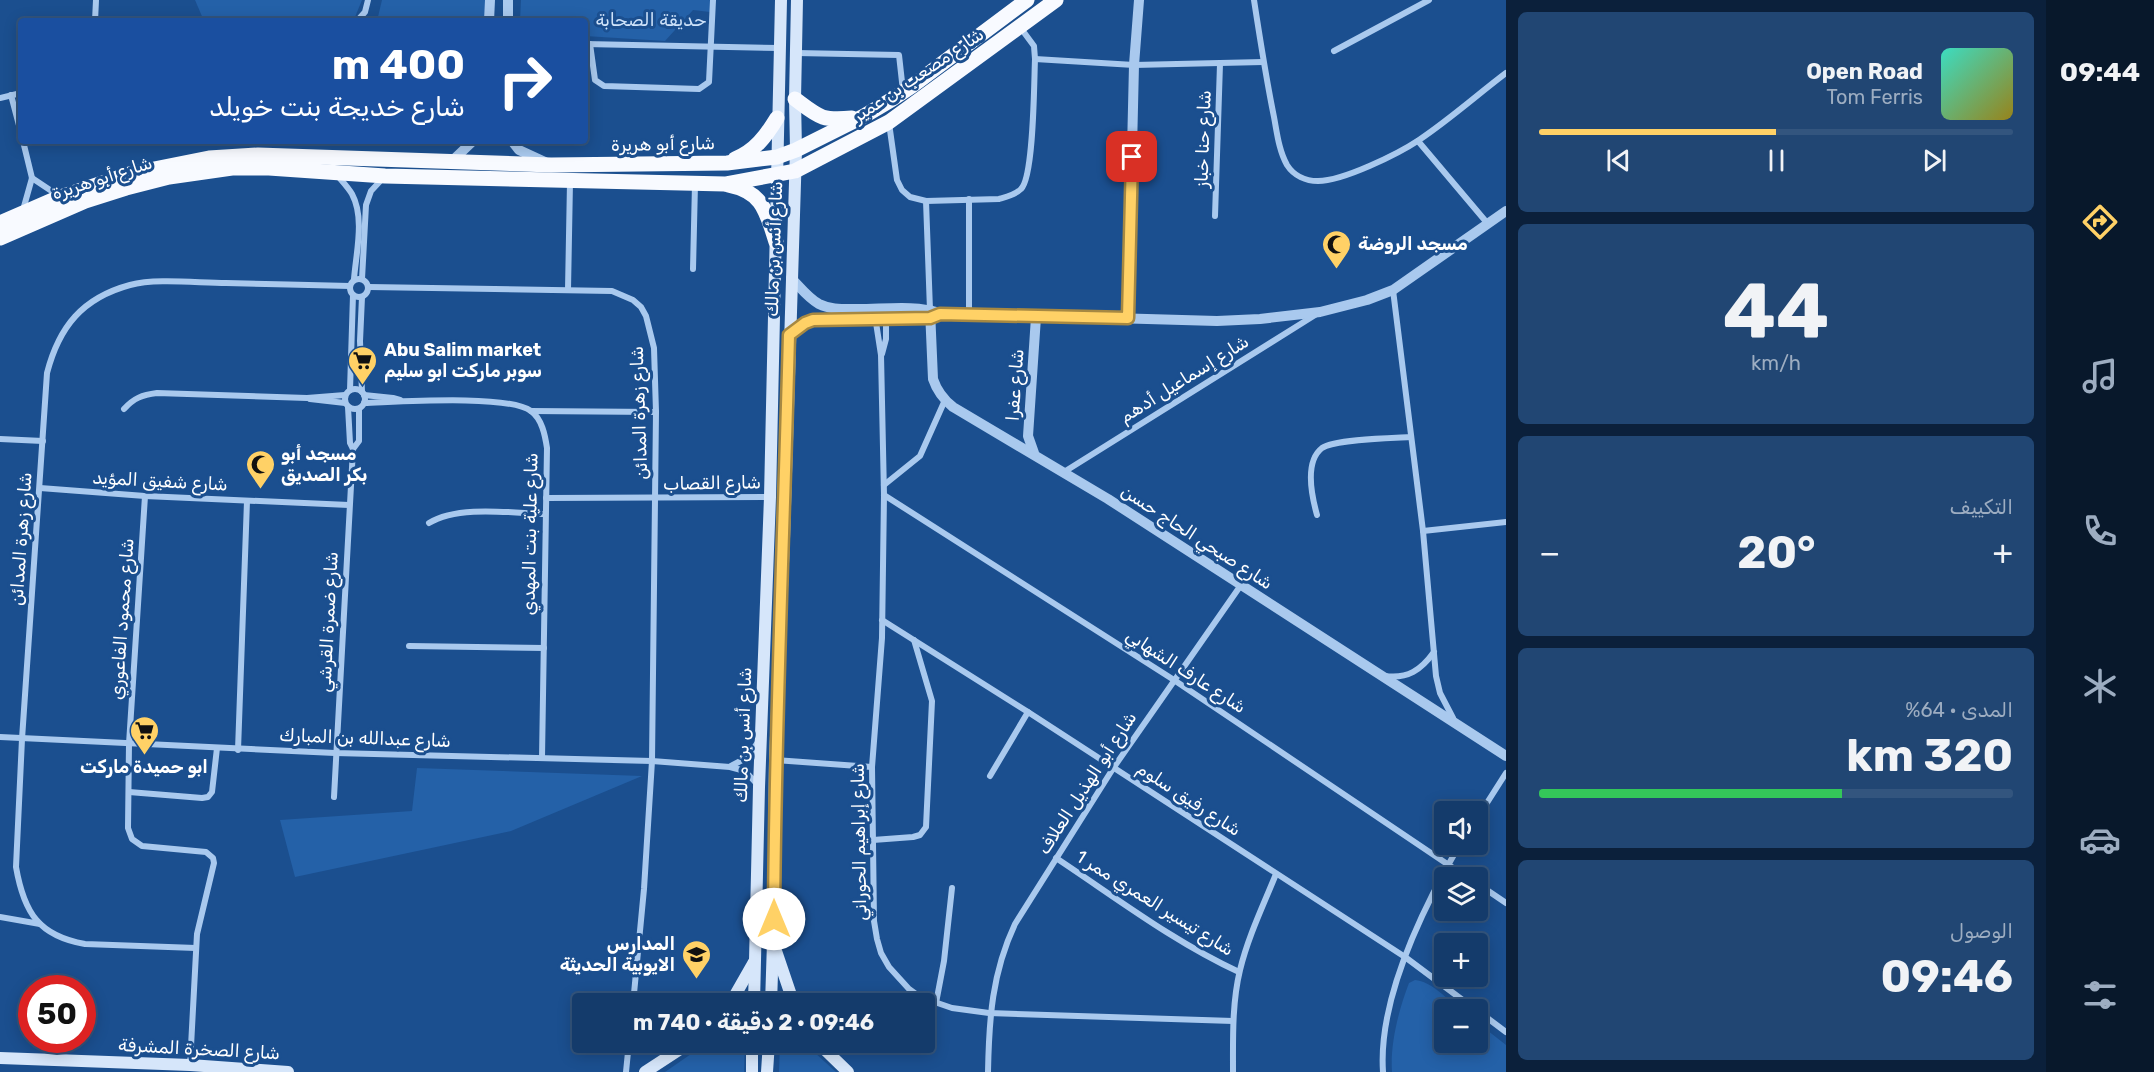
<!DOCTYPE html>
<html lang="ar">
<head>
<meta charset="utf-8">
<style>
	:root { --surface:#143b6b; --page:#214673; --text:#f1f3f6; --muted:#9dadc1; --line:#33557e; --accent:#ffd166 }
	body { margin:0; font-family:Rubik,"Noto Sans Arabic",sans-serif; background:var(--page); color:var(--text); direction:rtl; height:100vh; display:flex; flex-direction:column; font-size:22px; white-space:nowrap }
	* { box-sizing:border-box; margin:0 }
	p { font-size:20px; color:var(--muted) }
	.icon { flex:none; width:33px; height:33px; fill:none; stroke:currentColor; stroke-width:2; stroke-linecap:round; stroke-linejoin:round }
	.map { position:relative; flex:1; overflow:hidden; direction:ltr }
	.sheet { display:flex; flex-direction:column; gap:12px; padding:12px; background:#0b203b; width:540px }
	.sheet>* { flex:none }
	.top-card { position:absolute; left:18px; top:18px; width:570px; height:126px; border-radius:6px; box-shadow:0 3px 15px #0003,0 0 0 2px var(--line); direction:rtl; background:#1a4fa0; color:#fff; overflow:hidden }
	.fabs { position:absolute; left:1434px; top:801px; display:grid; gap:12px }
	.fabs a { display:grid; place-items:center; width:54px; height:54px; border-radius:6px; background:var(--surface); box-shadow:0 3px 15px #0003,0 0 0 2px var(--line); font-size:30px }
	.speed { position:absolute; left:18px; top:975px; display:flex; gap:12px; font-size:30px; font-weight:700; text-align:center }
	.speed>* { display:grid; place-content:center; width:78px; height:78px; border-radius:50%; background:var(--surface); box-shadow:0 3px 15px #0003,0 0 0 2px var(--line); line-height:1 }
	.speed .limit { border:9px solid #d22; background:#fff; color:#111 }
	.pin { position:absolute; display:grid; place-items:center; width:51px; height:51px; color:#fff; margin:-26px; border-radius:12px; box-shadow:0 3px 9px #0006 }
	.me { position:absolute; width:66px; margin:-33px; rotate:0deg; stroke-linejoin:round; filter:drop-shadow(0 0 4px #0008) }
	.turn { display:flex; align-items:center; gap:21px; height:126px; padding:0 24px; font-size:27px }
	.turn .icon { width:78px; height:78px; stroke-width:2.5 }
	.turn b { display:block; font-size:42px; line-height:51px }
	.big { font-size:45px; font-weight:700; line-height:1.1 }
	.sheet .card { flex:1; display:flex; flex-direction:column; justify-content:center; gap:9px; min-width:0; padding:0 21px; border-radius:9px; background:var(--page) }
	.sheet .dial { align-items:center; gap:0 }
	.dial b { font-size:78px; line-height:1 }
	.song { display:flex; align-items:center; gap:18px }
	.cover { width:72px; height:72px; border-radius:9px; background:linear-gradient(135deg,hsl(170 70% 55%),hsl(50 70% 35%)) }
	.played { height:6px; border-radius:3px; background:linear-gradient(90deg,var(--accent) 50%,var(--line) 50%) }
	.keys { display:flex; justify-content:space-around; direction:ltr }
	.heat { display:flex; justify-content:space-between; align-items:center; font-size:33px; direction:ltr }
	.charge { height:9px; border-radius:4px; background:linear-gradient(90deg,#34c759 64%,var(--line) 0) }
	.trip { position:absolute; left:572px; top:993px; width:363px; height:60px; border-radius:6px; background:var(--surface); box-shadow:0 3px 15px #0003,0 0 0 2px var(--line); font-weight:700; line-height:60px; text-align:center; direction:rtl }
	main { display:flex; flex:1; min-height:0 }
	.tabs { display:flex; flex-direction:column; width:108px; justify-content:space-around; align-items:center; background:#08182b; color:var(--muted) }
	.tabs .icon { width:42px; height:42px }
	.tabs .selected { color:var(--accent) }
	.tabs b { font-size:27px; color:var(--text) }
	.map>svg:first-child { display:block }
</style>
</head>
<body>
<main>
<nav class="tabs">
<b>09:44</b>
<svg class="icon selected" aria-label="directions" viewBox="0 0 24 24"><path d="M12 3l9 9-9 9-9-9zM9 14v-3h6M13 9l2 2-2 2"/></svg>
<svg class="icon" aria-label="music" viewBox="0 0 24 24"><path d="M9 18V5l10-2v13"/><circle cx="6" cy="18" r="3"/><circle cx="16" cy="16" r="3"/></svg>
<svg class="icon" aria-label="phone" viewBox="0 0 24 24"><path d="M5 4h4l2 5-3 2q2 4 5 5l2-3 5 2v4C11 20 4 13 5 4z"/></svg>
<svg class="icon" aria-label="climate" viewBox="0 0 24 24"><path d="M12 3v18M4 7l16 10M4 17L20 7"/></svg>
<svg class="icon" aria-label="car" viewBox="0 0 24 24"><path d="M5 17H2v-5l4-1 3-4h7l3 4 3 1v5h-3M9 17h6M6 11h13"/><circle cx="7" cy="17" r="2"/><circle cx="17" cy="17" r="2"/></svg>
<svg class="icon" aria-label="filters" viewBox="0 0 24 24"><path d="M4 7h16M4 17h16"/><circle cx="9" cy="7" r="2"/><circle cx="15" cy="17" r="2"/></svg>
</nav>
<section class="sheet">
<div class="card">
<div class="song"><i class="cover"></i><div><b>Open Road</b><p>Tom Ferris</p></div></div>
<div class="played"></div>
<div class="keys"><svg class="icon" aria-label="previous" viewBox="0 0 24 24"><path d="M18 5L8 12l10 7zM5 5v14"/></svg><svg class="icon" aria-label="pause" viewBox="0 0 24 24"><path d="M8 5v14M16 5v14"/></svg><svg class="icon" aria-label="next" viewBox="0 0 24 24"><path d="M6 5l10 7-10 7zM19 5v14"/></svg></div>
</div>
<div class="card dial"><b>44</b><p>km/h</p></div>
<div class="card"><p>التكييف</p>
<div class="heat"><a>−</a><b class="big">20°</b><a>+</a></div>
</div>
<div class="card"><p>المدى · 64%</p><b class="big">320 km</b><div class="charge"></div></div>
<div class="card"><p>الوصول</p><b class="big">09:46</b></div>
</section>
<div class="map">
<svg width="1506" height="1072" viewBox="0 0 1506 1072">
	<rect width="100%" height="100%" fill="#1b4f8f"/>
	<g fill="#2461a8">
		<polygon points="195,0 362,0 355,17 347,21 204,21"/>
		<polygon points="382,0 485,0 485,21 377,21"/>
		<polygon points="521,0 710,0 710,12 693,10 665,41 585,36 585,21 520,21"/>
		<polygon points="417,768 642,776 511,831 295,877 280,820 412,811"/>
		<path d="M 1415,980 C 1431,981 1448,1000 1460,1009 L 1444,1010 L 1444,1042 L 1478,1042 L 1478,1023 L 1506,1045 L 1506,1072 L 1392,1072 C 1390,1043 1399,1009 1409,983 Z"/>
		<polygon points="780,1042 807,1043 814,1052 836,1072 779,1072"/>
		<polygon points="707,1043 745,1043 744,1072 665,1072"/>
	</g>
	<g fill="none" stroke-linecap="round" stroke-linejoin="round">
		<g stroke="#a9c9ee" stroke-width="6">
			<path d="M 1254,0 C 1260,39 1266,78 1274,117 C 1277,133 1279,151 1287,165 C 1294,176 1306,181 1318,181 C 1343,181 1398,154 1419,140 C 1449,120 1477,95 1506,73"/>
			<polyline points="95,21 96,0"/>
			<polyline points="357,21 365,12 368,0"/>
			<polyline points="585,44 780,48"/>
			<polyline points="590,44 595,80 604,86 699,89 709,82 713,0"/>
			<polyline points="1334,51 1429,0"/>
			<polyline points="796,53 899,55 903,91"/>
			<polyline points="1035,59 1134,65 1263,62"/>
			<polyline points="11,95 21,133"/>
			<polyline points="0,98 21,93"/>
			<path d="M 889,123 L 897,180 L 902,190 L 910,197 L 926,201 L 999,199 C 1006,197 1015,195 1021,189 C 1034,177 1034,81 1035,59 L 1034,46 L 1020,27"/>
			<polyline points="23,141 32,178 23,210"/>
			<polyline points="1418,141 1488,224"/>
			<path d="M 337,175 C 342,181 348,187 352,194 C 365,218 356,253 354,279"/>
			<polyline points="32,178 59,196"/>
			<polyline points="926,201 930,310"/>
			<polyline points="1215,216 1220,64"/>
			<polyline points="693,269 695,184"/>
			<circle cx="359" cy="288" r="9"/>
			<polyline points="362,279 366,205 371,191 384,177"/>
			<polyline points="369,287 612,291 633,300 641,307 646,316 654,348 656,412 652,761 644,889 633,1004"/>
			<polyline points="568,290 570,182"/>
			<polyline points="1393,290 1423,531 1436,676 1440,693 1453,718"/>
			<polyline points="969,314 969,199"/>
			<polyline points="875,316 881,355 884,495 882,638 872,767 874,921 877,939 881,953 889,967 909,989 920,997 952,1008 989,1013 1233,1021"/>
			<polyline points="882,354 886,339 886,317"/>
			<circle cx="355" cy="399" r="10"/>
			<polyline points="350,390 353,295"/>
			<polyline points="362,392 360,341 362,297"/>
			<polyline points="364,395 393,398 400,400"/>
			<polyline points="310,399 345,403"/>
			<path d="M 364,403 C 397,402 507,394 531,411 C 542,419 545,435 547,448 L 542,758"/>
			<path d="M 124,409 C 134,398 142,395 157,393 L 307,398 L 345,395"/>
			<polyline points="531,411 656,412"/>
			<polyline points="0,439 43,441"/>
			<polyline points="353,449 359,441 359,409"/>
			<polyline points="1064,472 1315,315"/>
			<polyline points="884,485 920,456 945,400"/>
			<polyline points="40,488 145,496 349,505"/>
			<polyline points="884,495 1174,680 1468,878"/>
			<polyline points="145,496 129,744 128,828 132,839 142,846 206,852 213,858 214,863 197,934 190,1065"/>
			<polyline points="546,498 770,497"/>
			<path d="M 1317,515 C 1312,497 1304,462 1322,448 C 1335,439 1393,438 1411,437"/>
			<path d="M 429,523 C 458,505 512,513 545,514"/>
			<polyline points="1423,531 1506,522"/>
			<polyline points="882,620 1028,712 1405,957 1476,1010"/>
			<polyline points="409,646 544,648"/>
			<path d="M 1385,676 C 1408,679 1421,670 1434,652"/>
			<polyline points="0,737 335,753 652,761 730,767 745,771 757,784"/>
			<polyline points="238,750 247,501"/>
			<polyline points="775,760 872,767"/>
			<polyline points="731,766 748,757 758,742"/>
			<polyline points="990,776 1028,712"/>
			<polyline points="129,792 202,798 208,797 212,792 217,748"/>
			<polyline points="334,797 353,449 350,443 348,407"/>
			<polyline points="1478,817 1506,773"/>
			<polyline points="873,840 913,837 920,835 926,827 932,701 914,640"/>
			<path d="M 1056,858 C 1115,897 1174,942 1239,972"/>
			<polyline points="1478,884 1506,903"/>
			<polyline points="0,917 40,924"/>
			<path d="M 196,948 L 85,944 C 39,936 24,913 16,867 L 22,739 L 47,373 C 59,327 82,298 130,285 C 156,278 198,283 226,283 C 267,284 309,285 350,286"/>
			<polyline points="936,1003 944,961 952,888"/>
			<polyline points="1478,1011 1506,1032"/>
			<polyline points="626,1072 629,1042"/>
			<path d="M 988,1072 C 989,1019 992,973 1015,924 L 1114,767 L 1241,585"/>
			<path d="M 1233,1072 C 1233,1038 1232,1003 1240,970 C 1248,937 1263,906 1276,874"/>
			<path d="M 1383,1072 C 1378,999 1424,906 1460,844"/>
		</g>
		<g stroke="#a9c9ee" stroke-width="10">
			<polyline points="489,21 490,0"/>
			<polyline points="508,21 508,0"/>
			<polyline points="512,141 519,150 545,162"/>
			<polyline points="452,161 473,141"/>
			<path d="M 791,278 C 800,287 808,298 819,304 C 829,309 840,309 851,309 C 879,310 913,304 940,313 L 1217,321 L 1260,319 L 1320,312 L 1367,300 L 1393,290 L 1506,211"/>
			<path d="M 930,310 L 933,379 C 937,391 943,399 953,407 L 1108,499 L 1506,756"/>
			<polyline points="1128,318 1134,65 1139,0"/>
			<polyline points="789,335 805,323 813,320 930,318 937,315"/>
			<polyline points="1034,453 1028,436 1036,317"/>
		</g>
		<g stroke="#d6e6fa" stroke-width="12">
			<polyline points="776,951 794,1004"/>
			<polyline points="730,1004 754,962"/>
			<polyline points="754,1004 759,787 770,497 781,0"/>
			<polyline points="771,1004 773,942 775,760 784,539 796,150 795,99 797,0"/>
			<polyline points="817,1042 848,1072"/>
			<polyline points="0,1058 190,1065 288,1072"/>
			<polyline points="645,1072 691,1042"/>
			<polyline points="752,1072 752,1042"/>
			<polyline points="767,1072 769,1042"/>
		</g>
		<g stroke="#f8faff" stroke-width="15">
			<path d="M 795,99 C 819,117 821,121 852,118"/>
			<path d="M 735,159 C 755,151 766,136 777,118"/>
			<path d="M 728,185 C 763,192 766,211 776,242"/>
			<polyline points="0,223 60,197 129,174 209,158 258,155 551,165 727,163 777,157 796,150 864,116 891,100 912,86 1027,0"/>
			<polyline points="0,238 85,201 126,188 169,177 232,168 269,168 385,176 725,184 795,171 889,122 1056,0"/>
		</g>
	</g>
	<g fill="none" stroke-linecap="round" stroke-linejoin="round">
		<defs>
			<path id="route" d="M 774,919 C 775,724 784,530 789,335 L 805,323 L 813,320 L 930,318 L 940,314 L 1128,318 L 1132,157"/>
		</defs>
		<use href="#route" stroke="#a68842" stroke-width="15"/>
		<use href="#route" stroke="#ffd166" stroke-width="10"/>
	</g>
	<defs>
		<symbol id="mosque-pin" viewBox="-11 -11 22 30"><path d="M0 17L-7.5 6A9.5 9.5 0 1 1 7.5 6Z" fill="#ffd166" stroke="#1b4f8f"/><path d="M3.5-4.9A6 6 0 1 0 3.5 4.9A5 5 0 1 1 3.5-4.9Z" fill="#111"/></symbol>
		<symbol id="supermarket-pin" viewBox="-11 -11 22 30"><path d="M0 17L-7.5 6A9.5 9.5 0 1 1 7.5 6Z" fill="#ffd166" stroke="#1b4f8f"/><path d="M-6-5.5h2.5l.6 2H6L4.5 2H-2.5L-4.4-4H-6ZM-1.5 3.2a1.3 1.3 0 1 0 .1 0ZM3 3.2a1.3 1.3 0 1 0 .1 0Z" fill="#111"/></symbol>
		<symbol id="school-pin" viewBox="-11 -11 22 30"><path d="M0 17L-7.5 6A9.5 9.5 0 1 1 7.5 6Z" fill="#ffd166" stroke="#1b4f8f"/><path d="M0-5L7-2L0 1L-7-2ZM-4 1L0 2.5L4 1V4Q0 6-4 4Z" fill="#111"/></symbol>
	</defs>
	<g fill-rule="evenodd">
		<use href="#mosque-pin" x="1320" y="228" width="33" height="45"/>
		<use href="#supermarket-pin" x="346" y="344" width="33" height="45"/>
		<use href="#mosque-pin" x="244" y="448" width="33" height="45"/>
		<use href="#supermarket-pin" x="128" y="714" width="33" height="45"/>
		<use href="#school-pin" x="680" y="938" width="33" height="45"/>
	</g>
	<g text-anchor="middle" stroke-width="6" stroke-linejoin="round" paint-order="stroke">
		<g font-size="18" fill="#cfe3fa" stroke="#1b4f8f">
			<text x="651" y="26">حديقة الصحابة</text>
		</g>
		<g font-size="18" fill="#fff" stroke="#1b4f8f">
			<text transform="translate(918 75) rotate(-34)" y="6">شارع مصعب بن عمير</text>
			<text transform="translate(1203 139) rotate(-88)" y="6">شارع حنا خباز</text>
			<text transform="translate(663 144) rotate(-1)" y="6">شارع أبو هريرة</text>
			<text transform="translate(102 178) rotate(-18)" y="6">شارع أبو هريرة</text>
			<text transform="translate(774 249) rotate(-88)" y="6">شارع أنس بن مالك</text>
			<text transform="translate(1184 379) rotate(-32)" y="6">شارع إسماعيل أدهم</text>
			<text transform="translate(1015 385) rotate(-86)" y="6">شارع عفرا</text>
			<text transform="translate(639 413) rotate(-92)" y="6">شارع زهرة المدائن</text>
			<text transform="translate(160 481) rotate(3)" y="6">شارع شفيق المؤيد</text>
			<text transform="translate(712 483) rotate(-1)" y="6">شارع القصاب</text>
			<text transform="translate(530 534) rotate(-89)" y="6">شارع علية بنت المهدي</text>
			<text transform="translate(1197 537) rotate(33)" y="6">شارع صبحي الحاج حسن</text>
			<text transform="translate(21 539) rotate(-86)" y="6">شارع زهرة المدائن</text>
			<text transform="translate(122 619) rotate(-86)" y="6">شارع محمود الفاعوري</text>
			<text transform="translate(328 622) rotate(-87)" y="6">شارع ضمرة القرشي</text>
			<text transform="translate(1186 671) rotate(33)" y="6">شارع عارف الشهابي</text>
			<text transform="translate(743 735) rotate(-88)" y="6">شارع أنس بن مالك</text>
			<text transform="translate(365 738) rotate(2)" y="6">شارع عبدالله بن المبارك</text>
			<text transform="translate(1087 783) rotate(-57)" y="6">شارع أبو الهذيل العلاف</text>
			<text transform="translate(1189 799) rotate(33)" y="6">شارع رفيق سلوم</text>
			<text transform="translate(859 842) rotate(-91)" y="6">شارع إبراهيم الحوراني</text>
			<text transform="translate(1155 903) rotate(32)" y="6">شارع تيسير العمري ممر 1</text>
			<text transform="translate(199 1049) rotate(3)" y="6">شارع الصخرة المشرفة</text>
		</g>
		<g font-size="18" font-weight="bold" fill="#fff" stroke="#1b4f8f" text-anchor="start">
			<text x="1358" y="250">مسجد الروضة</text>
			<text x="384" y="356">Abu Salim market<tspan x="384" dy="21">سوبر ماركت ابو سليم</tspan></text>
			<text x="281" y="460">مسجد أبو<tspan x="281" dy="21">بكر الصديق</tspan></text>
			<text x="144" y="773" text-anchor="middle">ابو حميدة ماركت</text>
			<text x="675" y="950" text-anchor="end">المدارس<tspan x="675" dy="21">الايوبية الحديثة</tspan></text>
		</g>
	</g>
</svg>
<div class="fabs">
<a><svg class="icon" aria-label="sound" viewBox="0 0 24 24"><path d="M4 9h4l5-4v14l-5-4H4zM17 9q2 3 0 6"/></svg></a>
<a><svg class="icon" aria-label="layers" viewBox="0 0 24 24"><path d="M12 4l9 5-9 5-9-5zM3 14l9 5 9-5"/></svg></a>
<a>+</a>
<a>−</a>
</div>
<div class="speed"><div class="limit">50</div></div>
<div class="pin" style="left:1132px;top:157px;background:#d93025"><svg class="icon" aria-label="arrive" viewBox="0 0 24 24"><path d="M6 21V4h12l-3 4 3 4H6"/></svg></div>
<svg class="me" style="left:774px;top:919px" viewBox="-20 -20 40 40"><circle r="19" fill="#fff"/><path d="M0-13L10 11 0 6-10 11z" fill="#ffd166"/></svg>
<div class="trip">09:46 · 2 دقيقة · 740 m</div>
<div class="top-card">
<div class="turn"><svg class="icon" aria-label="right" viewBox="0 0 24 24"><path d="M7 20v-9h11M14 6l5 5-5 5"/></svg><div><b>400 m</b>شارع خديجة بنت خويلد</div></div>
</div>
</div>
</main>
</body>
</html>
